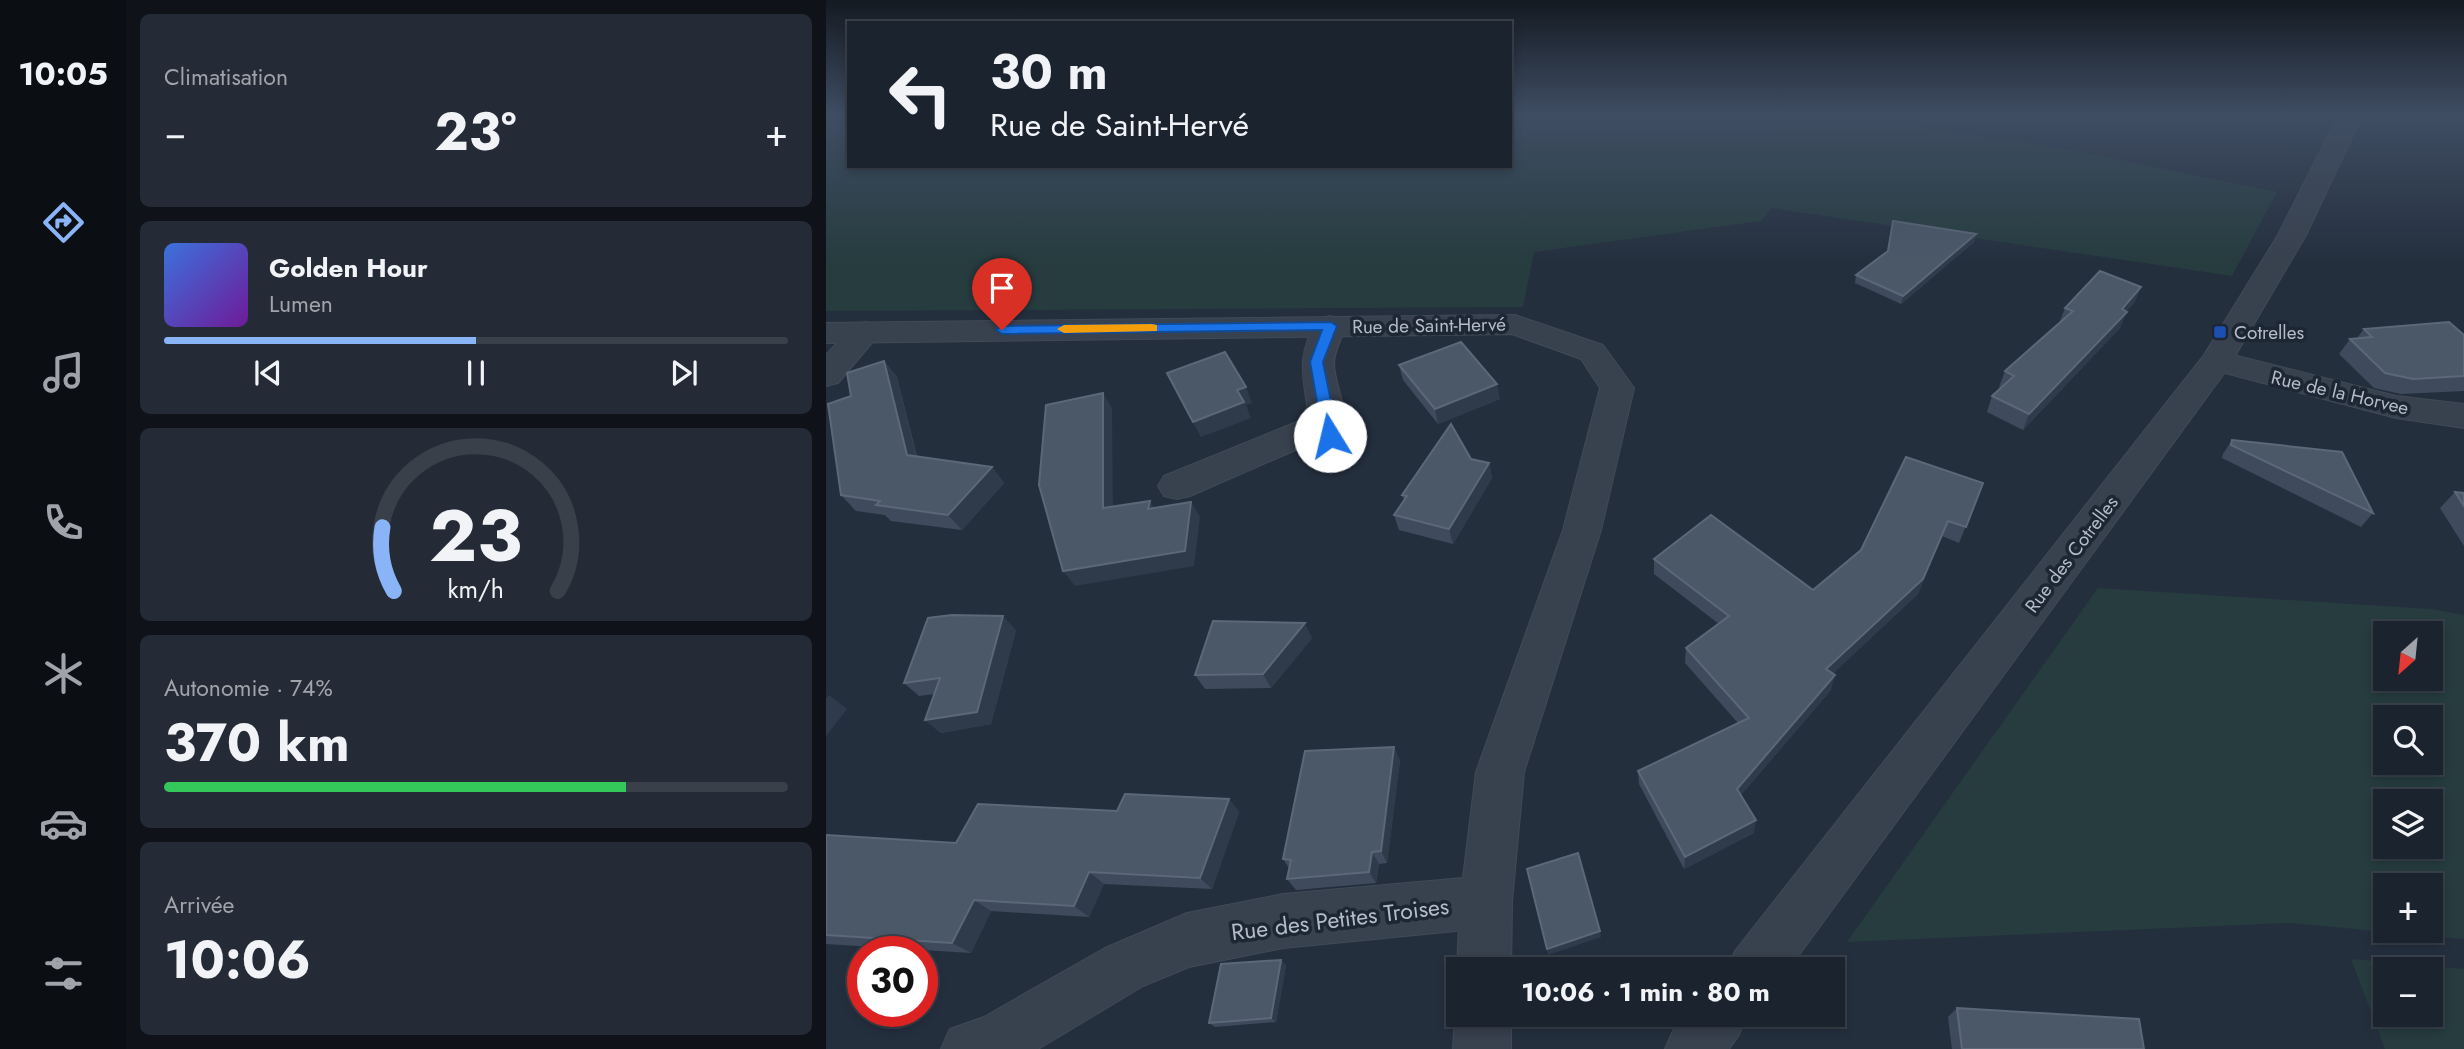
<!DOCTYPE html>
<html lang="fr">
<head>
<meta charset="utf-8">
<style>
	:root { --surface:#1b232e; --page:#242b36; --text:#f1f3f6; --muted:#a0a4aa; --line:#39404a; --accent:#8ab4f8 }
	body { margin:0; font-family:Jost,sans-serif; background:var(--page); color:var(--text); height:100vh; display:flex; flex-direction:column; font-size:26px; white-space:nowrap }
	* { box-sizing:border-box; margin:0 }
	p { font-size:23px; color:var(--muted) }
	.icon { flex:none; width:38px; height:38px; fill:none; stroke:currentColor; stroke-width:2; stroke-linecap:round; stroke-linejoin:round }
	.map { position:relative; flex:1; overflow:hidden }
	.panel { display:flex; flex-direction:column; gap:14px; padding:14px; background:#0f1319; width:700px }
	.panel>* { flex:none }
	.banner { position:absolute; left:21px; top:21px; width:665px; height:147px; border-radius:0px; box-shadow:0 4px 10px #0003,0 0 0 2px var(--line); background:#1b232e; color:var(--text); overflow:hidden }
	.needle { width:46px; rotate:207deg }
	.tools { position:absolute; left:1547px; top:621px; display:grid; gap:14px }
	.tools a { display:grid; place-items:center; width:70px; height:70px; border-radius:0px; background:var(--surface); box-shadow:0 4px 10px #0003,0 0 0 2px var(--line); font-size:35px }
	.speed { position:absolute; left:21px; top:936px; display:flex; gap:14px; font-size:35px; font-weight:700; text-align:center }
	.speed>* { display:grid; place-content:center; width:91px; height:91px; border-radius:50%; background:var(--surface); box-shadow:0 4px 10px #0003,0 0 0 2px var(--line); line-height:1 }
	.speed .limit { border:10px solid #d22; background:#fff; color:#111 }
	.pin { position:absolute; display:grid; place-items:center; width:60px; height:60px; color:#fff; margin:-72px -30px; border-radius:50% 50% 50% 0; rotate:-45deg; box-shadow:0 0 7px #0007 }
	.pin .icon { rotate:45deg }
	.me { position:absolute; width:77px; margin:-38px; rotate:351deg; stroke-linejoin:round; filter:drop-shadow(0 0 5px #0008) }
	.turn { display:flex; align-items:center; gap:24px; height:147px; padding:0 28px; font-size:32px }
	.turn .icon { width:91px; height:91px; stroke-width:2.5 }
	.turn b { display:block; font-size:49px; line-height:60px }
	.big { font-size:52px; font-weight:700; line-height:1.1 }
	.panel .card { flex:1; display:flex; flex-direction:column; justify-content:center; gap:10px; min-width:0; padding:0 24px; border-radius:10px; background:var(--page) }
	.panel .dial { align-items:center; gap:0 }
	.dial svg { height:182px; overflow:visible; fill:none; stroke:var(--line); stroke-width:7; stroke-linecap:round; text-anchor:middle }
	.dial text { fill:var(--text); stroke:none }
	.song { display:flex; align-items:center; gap:21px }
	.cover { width:84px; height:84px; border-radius:10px; background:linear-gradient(135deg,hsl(220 70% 55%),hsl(280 70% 35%)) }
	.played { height:7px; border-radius:4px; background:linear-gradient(90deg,var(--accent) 50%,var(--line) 50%) }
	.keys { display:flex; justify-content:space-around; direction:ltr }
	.heat { display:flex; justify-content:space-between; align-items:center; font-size:38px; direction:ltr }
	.charge { height:10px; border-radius:5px; background:linear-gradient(90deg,#34c759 74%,var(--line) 0) }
	.trip { position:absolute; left:620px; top:957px; width:399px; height:70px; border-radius:0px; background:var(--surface); box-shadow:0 4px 10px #0003,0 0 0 2px var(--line); font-weight:700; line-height:70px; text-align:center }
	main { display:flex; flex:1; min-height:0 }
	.tab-bar { display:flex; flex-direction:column; width:126px; justify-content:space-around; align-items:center; background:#0b0e12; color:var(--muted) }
	.tab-bar .icon { width:49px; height:49px }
	.tab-bar .current { color:var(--accent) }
	.tab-bar b { font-size:32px; color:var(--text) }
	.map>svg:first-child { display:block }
</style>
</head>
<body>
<main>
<nav class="tab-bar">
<b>10:05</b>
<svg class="icon current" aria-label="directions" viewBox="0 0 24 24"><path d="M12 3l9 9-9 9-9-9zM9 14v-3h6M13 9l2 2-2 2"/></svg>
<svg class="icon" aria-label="music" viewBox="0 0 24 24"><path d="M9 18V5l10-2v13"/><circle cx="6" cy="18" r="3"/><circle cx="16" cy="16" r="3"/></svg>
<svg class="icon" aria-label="phone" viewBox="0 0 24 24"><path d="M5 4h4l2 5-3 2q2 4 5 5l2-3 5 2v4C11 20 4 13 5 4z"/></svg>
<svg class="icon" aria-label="climate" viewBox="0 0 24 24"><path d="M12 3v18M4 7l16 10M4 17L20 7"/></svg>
<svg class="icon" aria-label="car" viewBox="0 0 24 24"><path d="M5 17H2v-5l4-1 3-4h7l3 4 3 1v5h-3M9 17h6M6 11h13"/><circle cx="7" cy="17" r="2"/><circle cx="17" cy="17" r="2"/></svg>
<svg class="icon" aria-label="filters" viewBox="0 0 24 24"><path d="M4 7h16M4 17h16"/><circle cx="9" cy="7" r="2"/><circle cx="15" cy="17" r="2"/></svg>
</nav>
<section class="panel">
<div class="card"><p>Climatisation</p>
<div class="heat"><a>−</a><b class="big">23°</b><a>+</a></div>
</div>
<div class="card">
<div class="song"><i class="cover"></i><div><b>Golden Hour</b><p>Lumen</p></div></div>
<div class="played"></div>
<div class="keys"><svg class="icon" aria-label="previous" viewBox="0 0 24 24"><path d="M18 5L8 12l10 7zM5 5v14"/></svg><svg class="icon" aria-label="pause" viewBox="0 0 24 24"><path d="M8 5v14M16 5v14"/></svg><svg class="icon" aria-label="next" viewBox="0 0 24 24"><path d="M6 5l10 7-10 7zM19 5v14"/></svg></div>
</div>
<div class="card dial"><svg viewBox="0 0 100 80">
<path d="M14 69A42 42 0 1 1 86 69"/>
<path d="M14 69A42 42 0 0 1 9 41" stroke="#8ab4f8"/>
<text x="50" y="56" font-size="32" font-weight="700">23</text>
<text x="50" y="72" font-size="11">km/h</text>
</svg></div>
<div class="card"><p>Autonomie · 74%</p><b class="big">370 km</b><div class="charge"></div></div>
<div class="card"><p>Arrivée</p><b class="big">10:06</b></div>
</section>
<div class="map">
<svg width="1638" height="1049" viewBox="0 0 1638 1049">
	<rect width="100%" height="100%" fill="#242f3e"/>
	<g fill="#263c3f" fill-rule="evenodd">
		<polygon points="0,114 23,114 23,166 684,166 684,114 1011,114 1240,149 1451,192 1406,276 946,208 935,221 708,252 697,307 0,311"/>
		<path d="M 1272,588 L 1605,609 L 1638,615 L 1638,939 L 1464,923 L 1021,942 ZM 1559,634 L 1605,634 L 1605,679 L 1559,679 ZM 1559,718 L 1605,718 L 1605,763 L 1559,763 ZM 1559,802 L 1605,802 L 1605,847 L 1559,847 ZM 1559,886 L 1605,886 L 1605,931 L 1559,931 Z"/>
		<path d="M 1525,959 L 1638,969 L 1638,1049 L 1559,1049 ZM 1559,970 L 1605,970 L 1605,1015 L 1559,1015 Z"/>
	</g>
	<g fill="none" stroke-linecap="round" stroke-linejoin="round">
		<defs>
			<g id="minor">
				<path d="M 504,316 L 515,319 L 520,326 C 516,337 508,352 508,363 C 508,389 530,423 516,445 L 504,448 L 490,441 L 364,496 L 351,499 L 338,496 L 332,486 L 338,476 L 483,417 C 477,378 469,354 493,319 Z"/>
				<polygon points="39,322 50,325 55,332 12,383 0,386 0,355 28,325"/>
				<polygon points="1391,351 1570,396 1638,404 1638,428 1570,418 1380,368 1375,361 1380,354"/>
				<polygon points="660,876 679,883 686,902 679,921 660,928 457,948 363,967 317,986 212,1049 115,1049 124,1029 158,1017 279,948 361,913 457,894"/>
			</g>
			<g id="tertiary">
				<polygon points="1513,114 1537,114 1480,235 1402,368 962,970 901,970 909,951 1378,355 1452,235"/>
				<polygon points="689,315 777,345 808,388 775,530 698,772 686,902 685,970 632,970 632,973 631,970 634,902 650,772 737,530 774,388 755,359 686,334 0,343 0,323"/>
				<polygon points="632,1008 632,1015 685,1015 685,1049 627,1049 629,1015"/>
				<polygon points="858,1015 921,1015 913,1035 903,1049 839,1049 848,1029"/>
			</g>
		</defs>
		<use href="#minor" stroke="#414a57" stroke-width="2"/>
		<use href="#tertiary" stroke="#414a57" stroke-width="2"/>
		<use href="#minor" fill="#38414e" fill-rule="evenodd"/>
		<use href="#tertiary" fill="#38414e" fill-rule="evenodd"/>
	</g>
	<g fill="#3f4b5c">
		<polygon points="1066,229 1150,234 1148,242 1075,304 1029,283 1030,275 1062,252"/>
		<polygon points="1315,287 1308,303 1300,311 1294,328 1197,430 1161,412 1166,396 1175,388 1173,387 1179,371 1233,324 1239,308"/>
		<polygon points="1538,329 1638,335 1638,391 1575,394 1548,388 1513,354 1524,339 1531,338"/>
		<polygon points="58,361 71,377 91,456 166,467 178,483 136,530 65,521 59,515 30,511 15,495 25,396"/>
		<polygon points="573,365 674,399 612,424 577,380"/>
		<polygon points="1406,440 1547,513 1535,527 1396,458 1397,454"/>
		<polygon points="645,459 663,463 666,478 627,544 573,530 568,515 578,501 576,495"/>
		<polygon points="1157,483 1133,543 1116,536 1092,594 1006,674 1005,690 915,795 928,833 858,869 813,784 812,771 912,723 859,663 860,648 893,624 828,574 828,559 987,590"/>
		<polygon points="1629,492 1638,493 1638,546 1614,508"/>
		<polygon points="190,630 165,724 115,733 99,720 108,694 93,696 78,683"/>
		<polygon points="486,638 445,688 379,689 369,675"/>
		<polygon points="574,760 561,863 553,864 550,883 470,890 461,879 463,868 457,859"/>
		<polygon points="403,799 413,812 386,889 278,884 263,917 165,911 145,953 0,944 0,835 130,843 291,811"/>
		<polygon points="460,965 450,1022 389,1027 383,1023"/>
		<polygon points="1131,1008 1318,1049 1126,1049 1122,1017"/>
	</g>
	<g fill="#2f3b4b">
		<polygon points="1150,234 1148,242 1075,304 1077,296"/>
		<polygon points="1315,287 1308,303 1288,325 1296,309"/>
		<polygon points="1301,312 1294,328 1197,430 1203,414"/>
		<polygon points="58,361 71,377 94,471 81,455"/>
		<polygon points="671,384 674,399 612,424 609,409"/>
		<polygon points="420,387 426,403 420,405 425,418 375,437 367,422 411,390"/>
		<polygon points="277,393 286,408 287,523 277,508"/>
		<polygon points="663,463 666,478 627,544 623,529"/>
		<polygon points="166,467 178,483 136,530 122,515"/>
		<polygon points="324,501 333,516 322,509"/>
		<polygon points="365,502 374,517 368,566 249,586 237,571"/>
		<polygon points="1122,521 1092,594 996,684 1000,669"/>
		<polygon points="177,616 190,630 165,724 115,733 99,720"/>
		<polygon points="479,623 486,638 445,688 437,674"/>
		<polygon points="1009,675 1005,690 909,802 911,789"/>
		<polygon points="3,695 21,709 0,736 0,699"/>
		<polygon points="568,747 574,760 561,863 555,851"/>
		<polygon points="403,799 413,812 386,889 374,878"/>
		<polygon points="930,820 928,833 858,869 859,857"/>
		<polygon points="546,852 553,864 550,883 543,872"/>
		<polygon points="263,872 278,884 263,917 248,906"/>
		<polygon points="148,900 165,911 145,953 126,943"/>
		<polygon points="774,931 775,937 722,955 721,949"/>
		<polygon points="455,960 460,965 450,1022 445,1018"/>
	</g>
	<g fill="#4b5868" stroke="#5c6777" stroke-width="2">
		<polygon points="1067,221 1150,234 1077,296 1030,275 1062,251"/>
		<polygon points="1274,271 1315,287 1296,309 1301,312 1203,414 1166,396 1188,376 1179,371 1247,311 1239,308"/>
		<polygon points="1623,322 1638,335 1638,376 1587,379 1559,373 1524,339 1546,337 1538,329"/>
		<polygon points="635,342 671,384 609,409 573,365"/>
		<polygon points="399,352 420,387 411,390 418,402 367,422 341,373"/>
		<polygon points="58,361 81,455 166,467 122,515 50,505 54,501 15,495 2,404 25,396 21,373"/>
		<polygon points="277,393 277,508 324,501 322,509 365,502 359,551 237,571 213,485 220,405"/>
		<polygon points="625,424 645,459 663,463 623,529 568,515 581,496 576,495"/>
		<polygon points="1406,440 1516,452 1547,513 1405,445"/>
		<polygon points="1080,457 1157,483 1140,527 1122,521 1097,579 1000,669 1009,675 911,789 930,820 859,857 812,771 923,718 860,648 903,616 828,559 885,515 987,590 1035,550"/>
		<polygon points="1629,492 1638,493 1638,506"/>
		<polygon points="126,615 177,616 151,712 99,720 114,678 78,683 102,618"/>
		<polygon points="387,621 479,623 437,674 369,675"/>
		<polygon points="568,747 555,851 546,852 543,872 461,879 465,860 457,859 479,751"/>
		<polygon points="299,794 403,799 374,878 263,872 248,906 148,900 126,943 0,935 0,835 130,843 152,804 291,811"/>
		<polygon points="752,853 774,931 721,949 701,869"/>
		<polygon points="455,960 445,1018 383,1023 395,964"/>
		<polygon points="1131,1008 1313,1019 1318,1049 1136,1049"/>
	</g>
	<linearGradient id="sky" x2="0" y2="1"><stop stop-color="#141a22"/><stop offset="0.44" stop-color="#3f4d63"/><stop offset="1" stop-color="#3f4d63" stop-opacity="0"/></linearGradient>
	<rect width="1638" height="261" fill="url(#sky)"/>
	<polygon fill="#1a73e8" stroke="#114b97" stroke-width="2" points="505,322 511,326 497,362 512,436 504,441 497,436 484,362 496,330 176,334 170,330 176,326"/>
	<polygon fill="#f59e0b" points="326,324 331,325 331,331 238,333 231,329 238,325"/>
	<rect fill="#1a4fb4" stroke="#1d2633" stroke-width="2.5" x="1387" y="325" width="14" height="14" rx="3.5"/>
	<g text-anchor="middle" stroke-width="7" stroke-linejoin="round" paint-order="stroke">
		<g font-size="19" fill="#b4bcc9" stroke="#1d2633">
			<text transform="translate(603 325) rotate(-1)" y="7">Rue de Saint-Hervé</text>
			<text transform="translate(1514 392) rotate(13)" y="7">Rue de la Horvee</text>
			<text transform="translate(1245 554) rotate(-53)" y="7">Rue des Cotrelles</text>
		</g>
		<g font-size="19" fill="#b4bcc9" stroke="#1d2633" text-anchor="start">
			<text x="1408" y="339">Cotrelles</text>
		</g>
		<g font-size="23" fill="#b4bcc9" stroke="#1d2633">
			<text transform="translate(514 919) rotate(-7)" y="8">Rue des Petites Troises</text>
		</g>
	</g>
</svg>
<div class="tools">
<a><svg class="needle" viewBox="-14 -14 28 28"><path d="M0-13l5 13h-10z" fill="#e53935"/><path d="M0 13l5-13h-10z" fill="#a0a4aa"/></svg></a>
<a><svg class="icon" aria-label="search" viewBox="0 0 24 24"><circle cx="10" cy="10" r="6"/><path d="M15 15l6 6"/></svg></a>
<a><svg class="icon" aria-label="layers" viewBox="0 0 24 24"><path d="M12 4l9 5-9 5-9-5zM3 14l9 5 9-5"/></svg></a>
<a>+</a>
<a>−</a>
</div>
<div class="speed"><div class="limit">30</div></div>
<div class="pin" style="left:176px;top:330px;background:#d93025"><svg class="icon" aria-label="arrive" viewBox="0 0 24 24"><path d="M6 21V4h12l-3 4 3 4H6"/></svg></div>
<svg class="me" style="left:504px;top:436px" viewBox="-20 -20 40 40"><circle r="19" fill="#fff"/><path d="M0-13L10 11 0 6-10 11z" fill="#1a73e8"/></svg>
<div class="trip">10:06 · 1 min · 80 m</div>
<div class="banner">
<div class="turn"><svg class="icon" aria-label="left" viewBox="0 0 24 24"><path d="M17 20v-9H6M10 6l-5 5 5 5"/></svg><div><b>30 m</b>Rue de Saint-Hervé</div></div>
</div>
</div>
</main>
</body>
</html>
